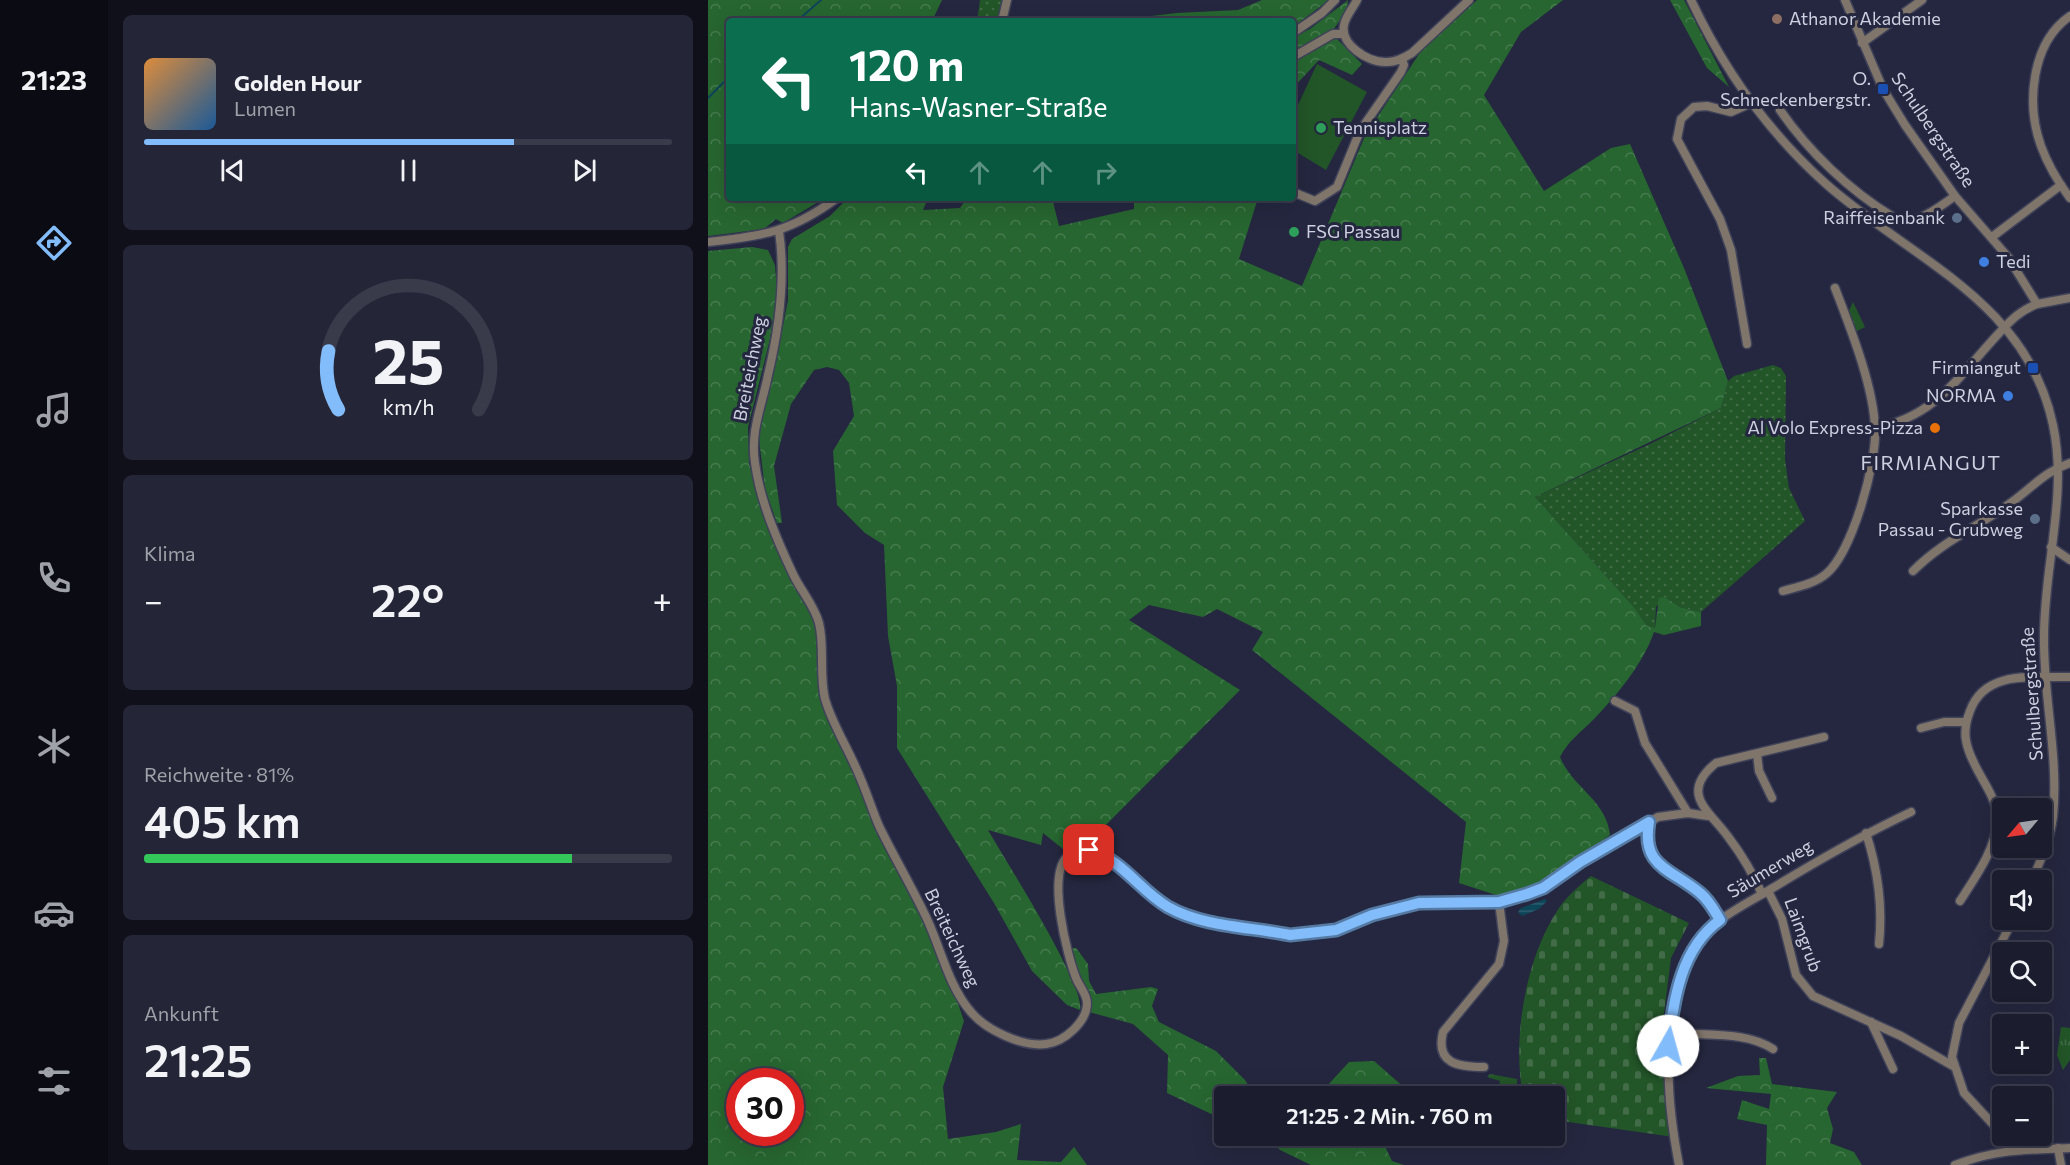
<!DOCTYPE html>
<html lang="de">
<head>
<meta charset="utf-8">
<style>
	:root { --surface:#1b1d2f; --page:#242637; --text:#f1f3f6; --muted:#a0a2aa; --line:#393b4b; --accent:#83bcfb }
	body { margin:0; font-family:Commissioner,sans-serif; background:var(--page); color:var(--text); height:100vh; display:flex; flex-direction:column; font-size:22px; white-space:nowrap }
	* { box-sizing:border-box; margin:0 }
	p { font-size:20px; color:var(--muted) }
	.icon { flex:none; width:33px; height:33px; fill:none; stroke:currentColor; stroke-width:2; stroke-linecap:round; stroke-linejoin:round }
	.map { position:relative; flex:1; overflow:hidden }
	.panel { display:flex; flex-direction:column; gap:15px; padding:15px; background:#0f101a; width:600px }
	.panel>* { flex:none }
	.guide { position:absolute; left:18px; top:18px; width:570px; height:183px; border-radius:6px; box-shadow:0 6px 24px #0002,0 0 0 2px var(--line); background:#0b6e4f; color:#fff; overflow:hidden }
	.needle { width:39px; rotate:241deg }
	.buttons { position:absolute; left:1284px; top:798px; display:grid; gap:12px }
	.buttons a { display:grid; place-items:center; width:60px; height:60px; border-radius:6px; background:var(--surface); box-shadow:0 6px 24px #0002,0 0 0 2px var(--line); font-size:30px }
	.speed { position:absolute; left:18px; top:1068px; display:flex; gap:12px; font-size:30px; font-weight:700; text-align:center }
	.speed>* { display:grid; place-content:center; width:78px; height:78px; border-radius:50%; background:var(--surface); box-shadow:0 6px 24px #0002,0 0 0 2px var(--line); line-height:1 }
	.speed .limit { border:9px solid #d22; background:#fff; color:#111 }
	.pin { position:absolute; display:grid; place-items:center; width:51px; height:51px; color:#fff; margin:-26px; border-radius:12px; box-shadow:0 3px 9px #0006 }
	.me { position:absolute; width:66px; margin:-33px; rotate:7deg; stroke-linejoin:round; filter:drop-shadow(0 0 4px #0008) }
	.turn { display:flex; align-items:center; gap:21px; height:126px; padding:0 24px; font-size:27px }
	.turn .icon { width:78px; height:78px; stroke-width:2.5 }
	.turn b { display:block; font-size:42px; line-height:51px }
	.lanes { display:flex; align-items:center; height:57px; padding:0 24px; background:#0003; justify-content:center; gap:30px; direction:ltr }
	.lanes .off { opacity:.35 }
	.big { font-size:45px; font-weight:600; line-height:1.1 }
	.panel .tile { flex:1; display:flex; flex-direction:column; justify-content:center; gap:9px; min-width:0; padding:0 21px; border-radius:9px; background:var(--page) }
	.panel .dial { align-items:center; gap:0 }
	.dial svg { height:156px; overflow:visible; fill:none; stroke:var(--line); stroke-width:7; stroke-linecap:round; text-anchor:middle }
	.dial text { fill:var(--text); stroke:none }
	.song { display:flex; align-items:center; gap:18px }
	.cover { width:72px; height:72px; border-radius:9px; background:linear-gradient(135deg,hsl(30 70% 55%),hsl(210 70% 35%)) }
	.played { height:6px; border-radius:3px; background:linear-gradient(90deg,var(--accent) 70%,var(--line) 70%) }
	.keys { display:flex; justify-content:space-around; direction:ltr }
	.heat { display:flex; justify-content:space-between; align-items:center; font-size:33px; direction:ltr }
	.charge { height:9px; border-radius:4px; background:linear-gradient(90deg,#34c759 81%,var(--line) 0) }
	.trip { position:absolute; left:506px; top:1086px; width:351px; height:60px; border-radius:6px; background:var(--surface); box-shadow:0 6px 24px #0002,0 0 0 2px var(--line); font-weight:600; line-height:60px; text-align:center }
	main { display:flex; flex:1; min-height:0 }
	.dock { display:flex; flex-direction:column; width:108px; justify-content:space-around; align-items:center; background:#0b0c13; color:var(--muted) }
	.dock .icon { width:42px; height:42px }
	.dock .on { color:var(--accent) }
	.dock b { font-size:27px; color:var(--text) }
	.map>svg:first-child { display:block }
</style>
</head>
<body>
<main>
<nav class="dock">
<b>21:23</b>
<svg class="icon on" aria-label="directions" viewBox="0 0 24 24"><path d="M12 3l9 9-9 9-9-9zM9 14v-3h6M13 9l2 2-2 2"/></svg>
<svg class="icon" aria-label="music" viewBox="0 0 24 24"><path d="M9 18V5l10-2v13"/><circle cx="6" cy="18" r="3"/><circle cx="16" cy="16" r="3"/></svg>
<svg class="icon" aria-label="phone" viewBox="0 0 24 24"><path d="M5 4h4l2 5-3 2q2 4 5 5l2-3 5 2v4C11 20 4 13 5 4z"/></svg>
<svg class="icon" aria-label="climate" viewBox="0 0 24 24"><path d="M12 3v18M4 7l16 10M4 17L20 7"/></svg>
<svg class="icon" aria-label="car" viewBox="0 0 24 24"><path d="M5 17H2v-5l4-1 3-4h7l3 4 3 1v5h-3M9 17h6M6 11h13"/><circle cx="7" cy="17" r="2"/><circle cx="17" cy="17" r="2"/></svg>
<svg class="icon" aria-label="filters" viewBox="0 0 24 24"><path d="M4 7h16M4 17h16"/><circle cx="9" cy="7" r="2"/><circle cx="15" cy="17" r="2"/></svg>
</nav>
<section class="panel">
<div class="tile">
<div class="song"><i class="cover"></i><div><b>Golden Hour</b><p>Lumen</p></div></div>
<div class="played"></div>
<div class="keys"><svg class="icon" aria-label="previous" viewBox="0 0 24 24"><path d="M18 5L8 12l10 7zM5 5v14"/></svg><svg class="icon" aria-label="pause" viewBox="0 0 24 24"><path d="M8 5v14M16 5v14"/></svg><svg class="icon" aria-label="next" viewBox="0 0 24 24"><path d="M6 5l10 7-10 7zM19 5v14"/></svg></div>
</div>
<div class="tile dial"><svg viewBox="0 0 100 80">
<path d="M14 69A42 42 0 1 1 86 69"/>
<path d="M14 69A42 42 0 0 1 9 39" stroke="#83bcfb"/>
<text x="50" y="56" font-size="32" font-weight="700">25</text>
<text x="50" y="72" font-size="11">km/h</text>
</svg></div>
<div class="tile"><p>Klima</p>
<div class="heat"><a>−</a><b class="big">22°</b><a>+</a></div>
</div>
<div class="tile"><p>Reichweite · 81%</p><b class="big">405 km</b><div class="charge"></div></div>
<div class="tile"><p>Ankunft</p><b class="big">21:25</b></div>
</section>
<div class="map">
<svg width="1362" height="1165" viewBox="0 0 1362 1165">
	<defs>
		<pattern id="grass-dots" width="8" height="8" patternUnits="userSpaceOnUse" patternTransform="scale(1.5)"><rect width="8" height="8" fill="#225528"/><path d="M2 2h.1M6 6h.1" fill="none" stroke="#416c47" stroke-width="1.8" stroke-linecap="round"/></pattern>
		<pattern id="forest-crowns" width="20" height="18" patternUnits="userSpaceOnUse" patternTransform="scale(1.5)"><rect width="20" height="18" fill="#276630"/><path d="M2 6a3 3 0 1 1 6 0M12 15a3 3 0 1 1 6 0" fill="none" stroke="#457b4e"/></pattern>
		<pattern id="cemetery-stones" width="16" height="16" patternUnits="userSpaceOnUse" patternTransform="scale(1.5)"><rect width="16" height="16" fill="#225528"/><path d="M2 7V4a2 2 0 0 1 4 0v3zM10 15v-3a2 2 0 0 1 4 0v3z" fill="#416c47"/></pattern>
		<pattern id="park-tufts" width="24" height="20" patternUnits="userSpaceOnUse" patternTransform="scale(1.5)"><rect width="24" height="20" fill="#225528"/><path d="M3 7l-1-3M5 7V3M7 7l1-3M15 17l-1-3M17 17v-4M19 17l1-3" fill="none" stroke="#416c47"/></pattern>
		<pattern id="water-rules" width="6" height="5" patternUnits="userSpaceOnUse" patternTransform="scale(1.5)"><rect width="6" height="5" fill="#0d4559"/><path d="M0 2.5h6" fill="none" stroke="#2f5f71"/></pattern>
	</defs>
	<rect width="100%" height="100%" fill="#24273f"/>
	<g fill="url(#grass-dots)">
		<polygon points="272,0 299,0 291,21 269,21"/>
		<polygon points="1065,365 1073,368 1078,376 1077,459 1081,488 1097,521 993,612 972,607 957,597 948,607 947,629 939,626 926,607 827,497 944,443 1013,408 1020,381 1026,376"/>
	</g>
	<g fill="url(#forest-crowns)" fill-rule="evenodd">
		<polygon points="0,0 234,0 224,21 21,21 21,198 117,198 75,223 68,219 56,229 0,236"/>
		<polygon points="554,0 621,0 585,27 585,21 401,21 469,13 530,10"/>
		<polygon points="640,0 639,10 623,33 654,64 644,75 611,60 585,88 585,37 602,29"/>
		<path d="M 769,0 L 855,0 L 813,32 L 776,95 L 836,191 L 903,148 L 922,144 L 976,268 L 1020,381 L 1013,408 L 827,497 L 926,607 L 939,626 L 947,628 L 951,598 L 957,597 L 972,607 L 993,612 L 993,626 L 956,635 L 946,632 C 935,664 909,695 886,719 C 873,732 860,741 852,757 C 864,787 899,801 902,835 L 837,881 L 815,891 L 794,897 L 751,883 L 758,822 L 544,650 L 555,632 L 509,609 L 495,617 L 441,605 L 421,620 L 532,690 L 380,843 L 355,849 L 335,833 L 333,845 L 280,830 C 296,858 379,988 372,1010 L 359,1005 L 324,971 L 286,903 L 189,748 L 189,686 L 180,636 L 176,545 L 157,533 L 129,505 L 125,451 L 146,416 L 141,383 L 131,370 L 119,367 L 106,370 L 83,404 L 66,466 L 74,523 L 69,523 L 57,489 L 51,439 L 56,406 L 65,377 L 80,300 L 80,247 L 84,239 L 122,216 L 140,198 L 220,198 L 215,210 L 252,208 L 259,198 L 344,198 L 351,226 L 426,209 L 426,198 L 550,198 L 531,259 L 594,286 L 657,136 L 713,51 Z"/>
		<polygon points="962,0 976,0 1021,87 999,68"/>
		<path d="M 44,247 L 60,250 L 67,265 L 69,294 L 62,339 L 40,427 L 41,463 L 51,499 L 104,610 L 108,631 L 110,674 L 117,707 L 191,863 L 244,986 L 256,1021 L 235,1087 L 240,1139 L 288,1132 L 313,1124 L 309,1160 L 353,1162 L 366,1147 L 379,1165 L 0,1165 L 0,251 ZM 32,1082 L 82,1082 L 82,1132 L 32,1132 Z"/>
		<polygon points="363,948 368,948 380,964 381,981 388,994 443,987 450,989 444,1006 451,1022 508,1051 537,1080 547,1096 516,1096 516,1120 459,1093 460,1055 425,1024 381,1012"/>
		<polygon points="1051,1058 1058,1058 1064,1084 1129,1092 1119,1108 1125,1129 1122,1143 1146,1152 1154,1165 1058,1165 1059,1125 1029,1119 1034,1100 1061,1109 1063,1094 998,1088 1030,1076 1052,1075"/>
		<polygon points="666,1061 706,1096 614,1096 619,1086 641,1062"/>
		<polygon points="559,1136 675,1136 673,1138 684,1161 696,1165 603,1165 572,1150"/>
	</g>
	<path fill="url(#cemetery-stones)" d="M 883,876 L 981,923 L 963,958 L 953,1038 L 966,1137 L 846,1120 L 846,1096 L 815,1096 C 804,1039 817,958 851,908 C 859,896 872,885 883,876 Z"/>
	<g fill="url(#park-tufts)">
		<polygon points="1145,302 1157,327 1145,333 1139,315"/>
		<polygon points="1353,1027 1362,1028 1362,1060 1355,1070 1349,1055"/>
		<polygon points="782,1074 809,1079 809,1096 790,1096 792,1081 779,1077"/>
	</g>
	<polygon fill="#225528" points="609,64 659,92 618,170 585,150 585,103 590,105"/>
	<polygon fill="url(#water-rules)" points="837,899 839,901 831,909 814,916 810,912 813,908"/>
	<g fill="none" stroke-linecap="round" stroke-linejoin="round">
		<g stroke="#0d4559" stroke-width="2">
			<polyline points="89,21 113,0"/>
			<polyline points="0,98 21,77"/>
		</g>
		<defs>
			<g id="minor">
				<path d="M 649,0 C 645,8 637,17 636,25 C 632,45 660,62 677,62 C 687,63 696,58 704,53 L 761,0"/>
				<path d="M 983,0 C 1016,70 1059,131 1117,183 C 1202,259 1319,300 1345,425 C 1360,494 1336,566 1336,636 C 1335,696 1351,756 1345,817 C 1342,839 1333,860 1324,880"/>
				<path d="M 1137,0 L 1175,89 L 1197,125 L 1247,196 L 1300,257 L 1329,304 C 1312,311 1304,319 1293,331 C 1253,373 1229,417 1167,428"/>
				<path d="M 1362,16 C 1323,43 1318,104 1333,146 C 1340,165 1350,182 1362,198"/>
				<polyline points="294,21 299,0"/>
				<polyline points="585,33 614,13 627,0"/>
				<polyline points="1154,43 1214,0"/>
				<polyline points="585,57 625,34 635,34"/>
				<path d="M 1072,110 C 1101,152 1141,190 1185,217 C 1208,227 1228,209 1247,196"/>
				<polyline points="585,192 607,201 629,187 652,131 693,72 696,65 694,60"/>
				<path d="M 71,231 C 78,279 71,329 60,375 C 54,406 42,431 47,463 C 52,501 69,540 85,574 C 93,591 106,605 111,623 C 117,647 111,674 117,699 C 124,723 138,745 148,768 C 157,787 163,807 171,826 C 186,857 204,887 219,919 C 233,949 241,987 263,1012 C 278,1030 314,1047 338,1044 C 356,1042 379,1022 379,1003 C 379,994 371,986 368,978 C 359,955 339,876 359,857 C 388,828 433,889 456,904 C 491,927 542,927 582,935 L 628,930 L 664,915 L 711,903 L 791,902 L 835,888 L 872,862 L 950,817 L 980,813 L 1000,816"/>
				<polyline points="1284,237 1353,185"/>
				<path d="M 0,242 C 55,236 83,232 129,198"/>
				<polyline points="1329,304 1362,298"/>
				<polyline points="1039,344 1023,250 1012,219 969,139 973,119 986,107 999,106 1023,112 1043,103"/>
				<polyline points="1343,547 1362,560"/>
				<path d="M 1205,571 C 1236,540 1270,527 1304,502 C 1326,486 1336,472 1362,463"/>
				<path d="M 1075,591 C 1089,587 1106,584 1118,574 C 1144,553 1169,463 1167,429 C 1166,387 1142,327 1127,288"/>
				<polyline points="907,701 927,711 937,743 980,813"/>
				<polyline points="1213,728 1236,722 1258,722"/>
				<polyline points="1049,754 1051,771 1064,798"/>
				<path d="M 941,822 C 934,868 964,869 992,893 C 1001,900 1006,910 1012,920"/>
				<path d="M 1158,833 C 1170,870 1175,906 1171,944"/>
				<polyline points="1060,891 1074,919 1088,975 1105,996 1193,1036 1245,1066"/>
				<path d="M 1054,894 C 1045,874 1034,855 1021,838 C 1002,811 970,794 1008,763 L 1116,737"/>
				<path d="M 1252,901 C 1267,878 1290,846 1289,818 C 1289,798 1274,781 1266,763 C 1257,745 1254,731 1262,711 C 1277,669 1327,678 1362,677"/>
				<polyline points="1163,1022 1185,1069"/>
				<path d="M 962,1032 C 995,1037 1036,1030 1065,1049"/>
				<path d="M 776,1067 C 751,1067 727,1064 735,1032 L 791,964 L 796,941 L 791,902"/>
				<polyline points="1312,1096 1318,1090 1327,1096"/>
				<polyline points="1283,1122 1294,1114"/>
				<polyline points="1294,1134 1256,1093 1244,1057 1251,1023 1305,920"/>
				<polyline points="1296,1136 1309,1148"/>
				<polyline points="1350,1148 1353,1165"/>
				<path d="M 971,1165 C 959,1102 955,1046 972,984 C 974,975 975,965 979,957 C 997,923 1031,908 1063,889 C 1109,861 1154,835 1203,812"/>
				<path d="M 1247,1165 C 1288,1149 1319,1150 1362,1148"/>
			</g>
		</defs>
		<use href="#minor" stroke="#3f4259" stroke-width="11"/>
		<use href="#minor" stroke="#80756b" stroke-width="8"/>
	</g>
	<g fill="none" stroke-linecap="round" stroke-linejoin="round">
		<defs>
			<path id="route" d="M 381,850 C 415,860 431,890 460,907 C 495,927 544,927 582,935 L 628,930 L 664,915 L 711,903 L 791,902 L 819,894 L 835,888 L 872,862 L 941,822 C 933,868 964,869 992,893 C 1001,900 1006,910 1012,920 C 972,949 966,1000 960,1046"/>
		</defs>
		<use href="#route" stroke="#557aa3" stroke-width="15"/>
		<use href="#route" stroke="#83bcfb" stroke-width="10"/>
	</g>
	<circle fill="#8d6e63" stroke="#24273f" stroke-width="2" cx="1069" cy="19" r="6"/>
	<g fill="#1a4fb4" stroke="#24273f" stroke-width="2">
		<rect x="1169" y="83" width="12" height="12" rx="3"/>
		<rect x="1319" y="362" width="12" height="12" rx="3"/>
	</g>
	<g fill="#2e9e5b" stroke="#24273f" stroke-width="2">
		<circle cx="613" cy="128" r="6"/>
		<circle cx="586" cy="232" r="6"/>
	</g>
	<g fill="#5c6f8a" stroke="#24273f" stroke-width="2">
		<circle cx="1249" cy="218" r="6"/>
		<circle cx="1327" cy="519" r="6"/>
	</g>
	<g fill="#3f7fe0" stroke="#24273f" stroke-width="2">
		<circle cx="1276" cy="262" r="6"/>
		<circle cx="1300" cy="396" r="6"/>
	</g>
	<circle fill="#e8710a" stroke="#24273f" stroke-width="2" cx="1227" cy="428" r="6"/>
	<g text-anchor="middle" stroke-width="6" stroke-linejoin="round" paint-order="stroke">
		<g font-size="18" fill="#cdd0e0" stroke="#24273f" text-anchor="end">
			<text x="1081" y="25" text-anchor="start">Athanor Akademie</text>
			<text x="1163" y="85">O.<tspan x="1163" dy="21">Schneckenbergstr.</tspan></text>
			<text x="625" y="134" text-anchor="start">Tennisplatz</text>
			<text x="1237" y="224">Raiffeisenbank</text>
			<text x="598" y="238" text-anchor="start">FSG Passau</text>
			<text x="1288" y="268" text-anchor="start">Tedi</text>
			<text x="1313" y="374">Firmiangut</text>
			<text x="1288" y="402">NORMA</text>
			<text x="1215" y="434">Al Volo Express-Pizza</text>
			<text x="1315" y="515">Sparkasse<tspan x="1315" dy="21">Passau - Grubweg</tspan></text>
		</g>
		<g font-size="18" fill="#cdd0e0" stroke="#24273f">
			<text transform="translate(1225 130) rotate(56)" y="6">Schulbergstraße</text>
			<text transform="translate(42 369) rotate(-79)" y="6">Breiteichweg</text>
			<text transform="translate(1324 694) rotate(-94)" y="6">Schulbergstraße</text>
			<text transform="translate(1062 869) rotate(-31)" y="6">Säumerweg</text>
			<text transform="translate(1095 935) rotate(70)" y="6">Laimgrub</text>
			<text transform="translate(244 938) rotate(65)" y="6">Breiteichweg</text>
		</g>
		<g font-size="20" letter-spacing="1.5" fill="#cdd0e0" stroke="#24273f">
			<text x="1223" y="470">FIRMIANGUT</text>
		</g>
	</g>
</svg>
<div class="buttons">
<a><svg class="needle" viewBox="-14 -14 28 28"><path d="M0-13l5 13h-10z" fill="#e53935"/><path d="M0 13l5-13h-10z" fill="#a0a2aa"/></svg></a>
<a><svg class="icon" aria-label="sound" viewBox="0 0 24 24"><path d="M4 9h4l5-4v14l-5-4H4zM17 9q2 3 0 6"/></svg></a>
<a><svg class="icon" aria-label="search" viewBox="0 0 24 24"><circle cx="10" cy="10" r="6"/><path d="M15 15l6 6"/></svg></a>
<a>+</a>
<a>−</a>
</div>
<div class="speed"><div class="limit">30</div></div>
<div class="pin" style="left:381px;top:850px;background:#d93025"><svg class="icon" aria-label="arrive" viewBox="0 0 24 24"><path d="M6 21V4h12l-3 4 3 4H6"/></svg></div>
<svg class="me" style="left:960px;top:1046px" viewBox="-20 -20 40 40"><circle r="19" fill="#fff"/><path d="M0-13L10 11 0 6-10 11z" fill="#83bcfb"/></svg>
<div class="trip">21:25 · 2 Min. · 760 m</div>
<div class="guide">
<div class="turn"><svg class="icon" aria-label="left" viewBox="0 0 24 24"><path d="M17 20v-9H6M10 6l-5 5 5 5"/></svg><div><b>120 m</b>Hans-Wasner-Straße</div></div>
<div class="lanes"><svg class="icon" aria-label="left" viewBox="0 0 24 24"><path d="M17 20v-9H6M10 6l-5 5 5 5"/></svg><svg class="icon off" aria-label="ahead" viewBox="0 0 24 24"><path d="M12 20V5M6 11l6-6 6 6"/></svg><svg class="icon off" aria-label="ahead" viewBox="0 0 24 24"><path d="M12 20V5M6 11l6-6 6 6"/></svg><svg class="icon off" aria-label="right" viewBox="0 0 24 24"><path d="M7 20v-9h11M14 6l5 5-5 5"/></svg></div>
</div>
</div>
</main>
</body>
</html>
